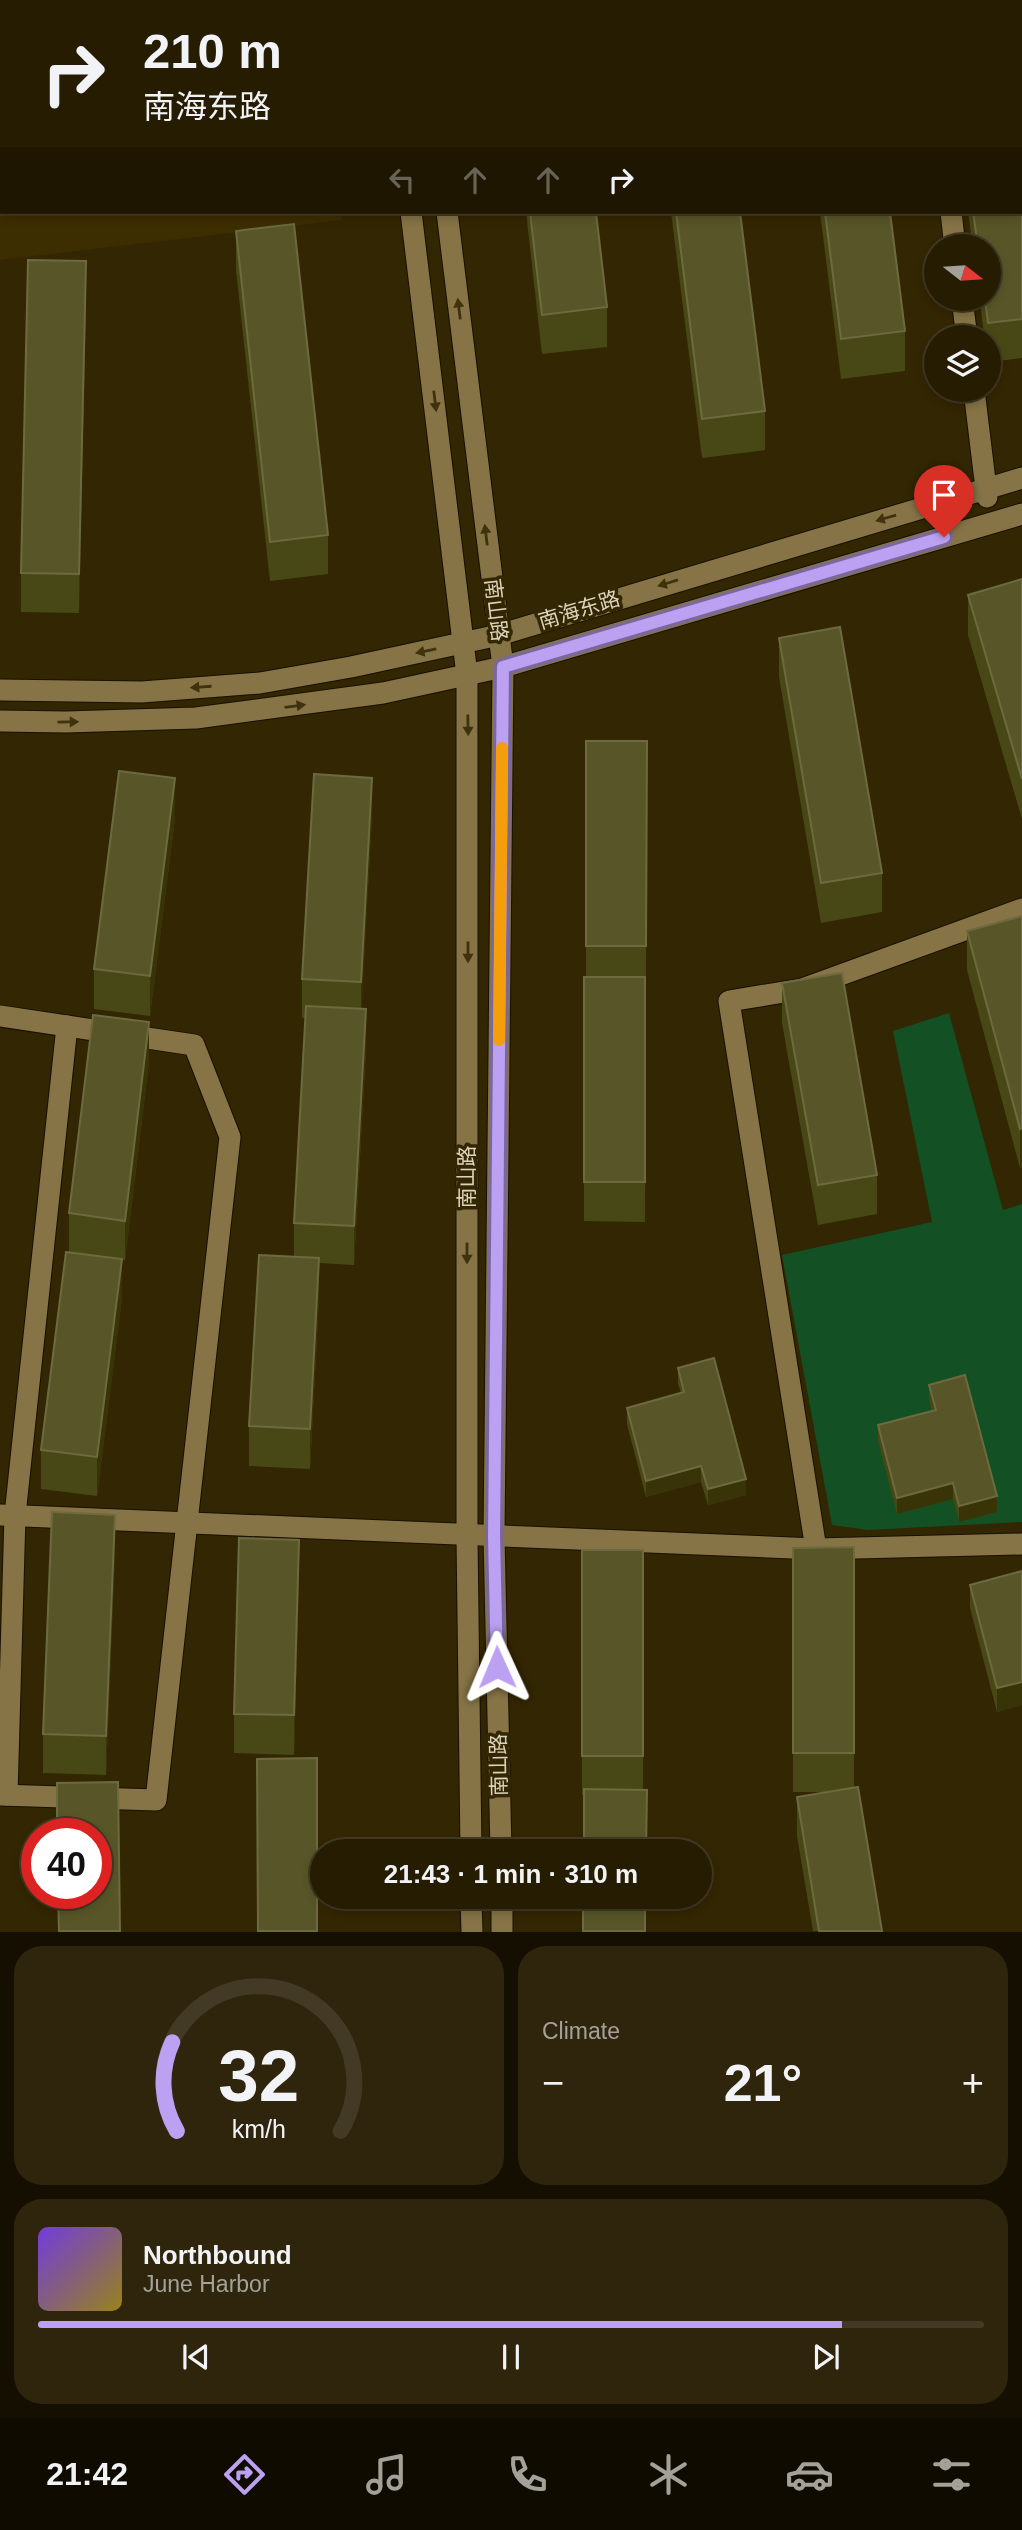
<!DOCTYPE html>
<html lang="en">
<head>
<meta charset="utf-8">
<style>
	:root { --surface:#261c02; --page:#2e250c; --text:#f1f3f6; --muted:#a4a199; --line:#423a24; --accent:#bca0f2 }
	body { margin:0; font-family:Arial,"Noto Sans SC",sans-serif; background:var(--page); color:var(--text); height:100vh; display:flex; flex-direction:column; font-size:26px; white-space:nowrap }
	* { box-sizing:border-box; margin:0 }
	p { font-size:23px; color:var(--muted) }
	.icon { flex:none; width:38px; height:38px; fill:none; stroke:currentColor; stroke-width:2; stroke-linecap:round; stroke-linejoin:round }
	.map { position:relative; height:1932px; overflow:hidden }
	.sheet { display:flex; flex-direction:column; gap:14px; padding:14px; background:#150f01; flex:1 }
	.sheet>* { flex:none }
	.guide { position:absolute; left:0px; top:0px; width:1022px; height:214px; box-shadow:0 4px 10px #0003,0 0 0 2px var(--line); background:#261c02; color:var(--text); overflow:hidden }
	.needle { width:46px; rotate:107deg }
	.controls { position:absolute; left:924px; top:234px; display:grid; gap:14px }
	.controls a { display:grid; place-items:center; width:77px; height:77px; border-radius:50%; background:var(--surface); box-shadow:0 4px 10px #0003,0 0 0 2px var(--line); font-size:35px }
	.speed { position:absolute; left:21px; top:1818px; display:flex; gap:14px; font-size:35px; font-weight:700; text-align:center }
	.speed>* { display:grid; place-content:center; width:91px; height:91px; border-radius:50%; background:var(--surface); box-shadow:0 4px 10px #0003,0 0 0 2px var(--line); line-height:1 }
	.speed .limit { border:10px solid #d22; background:#fff; color:#111 }
	.pin { position:absolute; display:grid; place-items:center; width:60px; height:60px; color:#fff; margin:-72px -30px; border-radius:50% 50% 50% 0; rotate:-45deg; box-shadow:0 0 7px #0007 }
	.pin .icon { rotate:45deg }
	.me { position:absolute; width:77px; margin:-38px; rotate:359deg; stroke-linejoin:round; filter:drop-shadow(0 0 5px #0008) }
	.turn { display:flex; align-items:center; gap:24px; height:147px; padding:0 28px; font-size:32px }
	.turn .icon { width:91px; height:91px; stroke-width:2.5 }
	.turn b { display:block; font-size:49px; line-height:60px }
	.lanes { display:flex; align-items:center; height:66px; padding:0 28px; background:#0003; justify-content:center; gap:35px; direction:ltr }
	.lanes .off { opacity:.35 }
	.big { font-size:52px; font-weight:700; line-height:1.1 }
	.sheet .tile { flex:1; display:flex; flex-direction:column; justify-content:center; gap:10px; min-width:0; padding:0 24px; border-radius:28px; background:var(--page) }
	.sheet .dial { align-items:center; gap:0 }
	.dial svg { height:182px; overflow:visible; fill:none; stroke:var(--line); stroke-width:7; stroke-linecap:round; text-anchor:middle }
	.dial text { fill:var(--text); stroke:none }
	.song { display:flex; align-items:center; gap:21px }
	.cover { width:84px; height:84px; border-radius:10px; background:linear-gradient(135deg,hsl(260 70% 55%),hsl(50 70% 35%)) }
	.played { height:7px; border-radius:4px; background:linear-gradient(90deg,var(--accent) 85%,var(--line) 85%) }
	.keys { display:flex; justify-content:space-around; direction:ltr }
	.heat { display:flex; justify-content:space-between; align-items:center; font-size:38px; direction:ltr }
	.sheet .tiles { flex:1; display:grid; gap:14px; grid-template-columns:1fr 1fr }
	.tile:last-child { grid-column:span 2 }
	.trip { position:absolute; left:310px; top:1839px; width:402px; height:70px; border-radius:35px; background:var(--surface); box-shadow:0 4px 10px #0003,0 0 0 2px var(--line); font-weight:700; line-height:70px; text-align:center }
	.dock { display:flex; height:112px; justify-content:space-around; align-items:center; background:#0f0b01; color:var(--muted) }
	.dock .icon { width:49px; height:49px }
	.dock .active { color:var(--accent) }
	.dock b { font-size:32px; color:var(--text) }
	.map>svg:first-child { display:block }
</style>
</head>
<body>
<div class="map">
<svg width="1022" height="1932" viewBox="0 0 1022 1932">
	<rect width="100%" height="100%" fill="#332602"/>
	<polygon fill="#3d2e01" points="0,0 320,2 2,2 2,212 340,212 341,220 0,260"/>
	<polygon fill="#135024" points="949,1013 1003,1210 1022,1204 1022,1522 868,1530 832,1525 782,1255 932,1222 893,1031"/>
	<g fill="none" stroke-linecap="round" stroke-linejoin="round">
		<defs>
			<g id="minor">
				<polyline points="385,0 385,2"/>
				<polyline points="421,0 421,2"/>
				<polyline points="576,0 576,2"/>
				<polyline points="924,0 924,2"/>
				<polyline points="411,212 467,675 467,1537 471,1852"/>
				<polyline points="447,212 503,667 494,1536 501,1852"/>
				<polyline points="951,212 955,247"/>
				<polyline points="962,299 967,338"/>
				<polyline points="974,390 987,497"/>
				<polyline points="0,690 142,692 260,683 351,667 499,635 1022,478"/>
				<polyline points="0,721 66,722 196,718 383,693 503,667 1022,514"/>
				<polyline points="0,1016 194,1045 230,1137 156,1800 0,1795"/>
				<polyline points="0,1515 816,1549 1022,1544"/>
				<polyline points="816,1549 729,1001 802,989 1022,909"/>
				<polyline points="7,1795 15,1515 67,1026"/>
				<polyline points="471,1897 472,1932"/>
				<polyline points="502,1897 502,1932"/>
			</g>
		</defs>
		<use href="#minor" stroke="#181000" stroke-width="23"/>
		<use href="#minor" stroke="#867446" stroke-width="21"/>
	</g>
	<g fill="#484816">
		<polygon points="1022,115 1022,358 989,362 989,338 984,338 980,299 989,299 989,247 973,247 968,212 1020,212"/>
		<polygon points="526,212 530,212 607,307 607,347 542,354"/>
		<polygon points="671,212 740,212 765,411 765,450 702,458"/>
		<polygon points="820,212 890,212 905,331 905,371 841,379"/>
		<polygon points="236,231 328,535 328,574 270,581 236,270"/>
		<polygon points="86,301 79,613 21,612 21,573"/>
		<polygon points="1022,579 1022,819 968,635 968,595"/>
		<polygon points="779,638 882,873 882,912 821,923 779,677"/>
		<polygon points="586,741 647,741 645,1222 584,1221 584,977 586,977"/>
		<polygon points="372,817 361,1009 366,1049 354,1265 319,1263 319,1298 310,1469 249,1466 249,1426 294,1257 294,1223 305,1018 302,1018 302,979"/>
		<polygon points="175,818 150,1016 94,1009 94,969"/>
		<polygon points="1022,916 1022,1168 1020,1168 967,970 967,931"/>
		<polygon points="782,983 877,1175 877,1214 818,1225 782,1023"/>
		<polygon points="149,1062 125,1260 122,1260 122,1298 97,1496 41,1489 41,1450 69,1252 69,1213"/>
		<polygon points="678,1368 746,1495 708,1505 701,1482 646,1497 627,1424 627,1408 681,1393 678,1384"/>
		<polygon points="929,1385 997,1512 959,1522 953,1499 897,1514 878,1441 878,1425 932,1411 929,1401"/>
		<polygon points="854,1547 854,1788 882,1931 813,1931 797,1836 797,1797 828,1792 793,1792 793,1548"/>
		<polygon points="582,1550 643,1550 643,1790 582,1795"/>
		<polygon points="115,1554 106,1775 43,1773 43,1734"/>
		<polygon points="1022,1571 1022,1705 997,1712 970,1608 970,1585"/>
		<polygon points="299,1579 294,1755 234,1753 234,1714"/>
	</g>
	<g fill="#393407">
		<polygon points="86,261 86,301 79,613 79,574"/>
		<polygon points="175,778 175,818 150,1016 150,976"/>
		<polygon points="372,778 372,817 361,1021 361,982"/>
		<polygon points="366,1009 366,1049 354,1265 354,1226"/>
		<polygon points="149,1022 149,1062 125,1260 125,1221"/>
		<polygon points="1022,1128 1022,1168 1020,1168 1020,1129"/>
		<polygon points="319,1258 319,1298 310,1469 310,1429"/>
		<polygon points="122,1259 122,1298 97,1496 97,1457"/>
		<polygon points="701,1466 701,1482 646,1497 646,1481"/>
		<polygon points="746,1479 746,1495 708,1505 708,1489"/>
		<polygon points="953,1483 953,1499 897,1514 897,1498"/>
		<polygon points="997,1496 997,1512 959,1522 959,1506"/>
		<polygon points="115,1515 115,1554 106,1775 106,1736"/>
		<polygon points="299,1540 299,1579 294,1755 294,1715"/>
		<polygon points="1022,1682 1022,1705 997,1712 997,1688"/>
	</g>
	<g fill="#585628" stroke="#6d6a3f" stroke-width="2">
		<rect x="114" y="0" width="122" height="2"/>
		<polygon points="505,0 571,0 571,2 506,2"/>
		<polygon points="649,0 715,0 715,2 650,2"/>
		<polygon points="944,0 1009,0 1010,2 944,2"/>
		<polygon points="1020,115 1022,115 1022,319 988,323 985,299 989,299 989,247 978,247 973,212 1020,212"/>
		<polygon points="530,212 596,212 607,307 542,315"/>
		<polygon points="676,212 740,212 765,411 702,419"/>
		<polygon points="825,212 890,212 905,331 841,339"/>
		<polygon points="294,224 328,535 270,542 236,231"/>
		<polygon points="28,260 86,261 79,574 21,573"/>
		<polygon points="1022,579 1022,779 968,595"/>
		<polygon points="840,627 882,873 821,883 779,638"/>
		<polygon points="586,741 647,741 646,946 586,946"/>
		<polygon points="119,771 175,778 150,976 94,969"/>
		<polygon points="314,774 372,778 361,982 302,979"/>
		<polygon points="1022,916 1022,1128 1020,1129 967,931"/>
		<polygon points="842,973 877,1175 818,1185 782,983"/>
		<rect x="584" y="977" width="61" height="205"/>
		<polygon points="306,1006 366,1009 354,1226 294,1223"/>
		<polygon points="93,1015 149,1022 125,1221 69,1213"/>
		<polygon points="66,1252 122,1259 97,1457 41,1450"/>
		<polygon points="259,1255 319,1258 310,1429 249,1426"/>
		<polygon points="714,1358 746,1479 708,1489 701,1466 646,1481 627,1408 684,1392 678,1368"/>
		<polygon points="965,1375 997,1496 959,1506 953,1483 897,1498 878,1425 936,1410 929,1385"/>
		<polygon points="52,1512 115,1515 106,1736 43,1734"/>
		<polygon points="239,1538 299,1540 294,1715 234,1714"/>
		<polygon points="854,1547 854,1753 793,1753 793,1548"/>
		<rect x="582" y="1550" width="61" height="206"/>
		<polygon points="1022,1571 1022,1682 997,1688 970,1585"/>
		<polygon points="317,1758 317,1931 258,1931 257,1759"/>
		<polygon points="118,1782 120,1931 59,1931 58,1894 96,1894 96,1834 57,1834 57,1783"/>
		<polygon points="858,1787 882,1931 819,1931 797,1797"/>
		<polygon points="584,1789 647,1790 646,1852 584,1852"/>
		<rect x="583" y="1897" width="62" height="34"/>
	</g>
	<defs><path id="oneway-solid" d="M-6-.8H1V-3.2L6.5 0L1 3.2V.8H-6Z" transform="scale(1.75)"/></defs>
	<g fill="#3f320c">
		<use href="#oneway-solid" transform="translate(459 309) rotate(-97)"/>
		<use href="#oneway-solid" transform="translate(435 401) rotate(83)"/>
		<use href="#oneway-solid" transform="translate(886 518) rotate(164)"/>
		<use href="#oneway-solid" transform="translate(486 535) rotate(-97)"/>
		<use href="#oneway-solid" transform="translate(668 583) rotate(163)"/>
		<use href="#oneway-solid" transform="translate(426 651) rotate(168)"/>
		<use href="#oneway-solid" transform="translate(201 687) rotate(176)"/>
		<use href="#oneway-solid" transform="translate(295 706) rotate(-7)"/>
		<use href="#oneway-solid" transform="translate(68 722) rotate(-1)"/>
		<use href="#oneway-solid" transform="translate(468 725) rotate(89)"/>
		<use href="#oneway-solid" transform="translate(468 952) rotate(90)"/>
		<use href="#oneway-solid" transform="translate(467 1253) rotate(90)"/>
	</g>
	<g fill="none" stroke-linecap="round" stroke-linejoin="round">
		<defs>
			<polyline id="route" points="497,1667 494,1536 503,667 944,537"/>
		</defs>
		<use href="#route" stroke="#7a689d" stroke-width="18"/>
		<use href="#route" stroke="#bca0f2" stroke-width="12"/>
		<polyline stroke="#f59e0b" stroke-width="12" points="499,1040 502,748"/>
	</g>
	<g text-anchor="middle" stroke-width="7" stroke-linejoin="round" paint-order="stroke">
		<g font-size="21" fill="#ddd3bb" stroke="#332602">
			<text transform="translate(496 610) rotate(83)" y="7">南山路</text>
			<text transform="translate(579 610) rotate(-17)" y="7">南海东路</text>
			<text transform="translate(467 1177) rotate(-90)" y="7">南山路</text>
			<text transform="translate(499 1765) rotate(-91)" y="7">南山路</text>
		</g>
	</g>
</svg>
<div class="controls">
<a><svg class="needle" viewBox="-14 -14 28 28"><path d="M0-13l5 13h-10z" fill="#e53935"/><path d="M0 13l5-13h-10z" fill="#a4a199"/></svg></a>
<a><svg class="icon" aria-label="layers" viewBox="0 0 24 24"><path d="M12 4l9 5-9 5-9-5zM3 14l9 5 9-5"/></svg></a>
</div>
<div class="speed"><div class="limit">40</div></div>
<div class="pin" style="left:944px;top:537px;background:#d93025"><svg class="icon" aria-label="arrive" viewBox="0 0 24 24"><path d="M6 21V4h12l-3 4 3 4H6"/></svg></div>
<svg class="me" style="left:497px;top:1667px" viewBox="-20 -20 40 40"><path d="M0-17L14 15 0 8-14 15z" fill="#bca0f2" stroke="#fff" stroke-width="4"/></svg>
<div class="trip">21:43 · 1 min · 310 m</div>
<div class="guide">
<div class="turn"><svg class="icon" aria-label="right" viewBox="0 0 24 24"><path d="M7 20v-9h11M14 6l5 5-5 5"/></svg><div><b>210 m</b>南海东路</div></div>
<div class="lanes"><svg class="icon off" aria-label="left" viewBox="0 0 24 24"><path d="M17 20v-9H6M10 6l-5 5 5 5"/></svg><svg class="icon off" aria-label="ahead" viewBox="0 0 24 24"><path d="M12 20V5M6 11l6-6 6 6"/></svg><svg class="icon off" aria-label="ahead" viewBox="0 0 24 24"><path d="M12 20V5M6 11l6-6 6 6"/></svg><svg class="icon" aria-label="right" viewBox="0 0 24 24"><path d="M7 20v-9h11M14 6l5 5-5 5"/></svg></div>
</div>
</div>
<section class="sheet">
<div class="tiles">
<div class="tile dial"><svg viewBox="0 0 100 80">
<path d="M14 69A42 42 0 1 1 86 69"/>
<path d="M14 69A42 42 0 0 1 12 30" stroke="#bca0f2"/>
<text x="50" y="56" font-size="32" font-weight="700">32</text>
<text x="50" y="72" font-size="11">km/h</text>
</svg></div>
<div class="tile"><p>Climate</p>
<div class="heat"><a>−</a><b class="big">21°</b><a>+</a></div>
</div>
<div class="tile">
<div class="song"><i class="cover"></i><div><b>Northbound</b><p>June Harbor</p></div></div>
<div class="played"></div>
<div class="keys"><svg class="icon" aria-label="previous" viewBox="0 0 24 24"><path d="M18 5L8 12l10 7zM5 5v14"/></svg><svg class="icon" aria-label="pause" viewBox="0 0 24 24"><path d="M8 5v14M16 5v14"/></svg><svg class="icon" aria-label="next" viewBox="0 0 24 24"><path d="M6 5l10 7-10 7zM19 5v14"/></svg></div>
</div>
</div>
</section>
<nav class="dock">
<b>21:42</b>
<svg class="icon active" aria-label="directions" viewBox="0 0 24 24"><path d="M12 3l9 9-9 9-9-9zM9 14v-3h6M13 9l2 2-2 2"/></svg>
<svg class="icon" aria-label="music" viewBox="0 0 24 24"><path d="M9 18V5l10-2v13"/><circle cx="6" cy="18" r="3"/><circle cx="16" cy="16" r="3"/></svg>
<svg class="icon" aria-label="phone" viewBox="0 0 24 24"><path d="M5 4h4l2 5-3 2q2 4 5 5l2-3 5 2v4C11 20 4 13 5 4z"/></svg>
<svg class="icon" aria-label="climate" viewBox="0 0 24 24"><path d="M12 3v18M4 7l16 10M4 17L20 7"/></svg>
<svg class="icon" aria-label="car" viewBox="0 0 24 24"><path d="M5 17H2v-5l4-1 3-4h7l3 4 3 1v5h-3M9 17h6M6 11h13"/><circle cx="7" cy="17" r="2"/><circle cx="17" cy="17" r="2"/></svg>
<svg class="icon" aria-label="filters" viewBox="0 0 24 24"><path d="M4 7h16M4 17h16"/><circle cx="9" cy="7" r="2"/><circle cx="15" cy="17" r="2"/></svg>
</nav>
</body>
</html>
